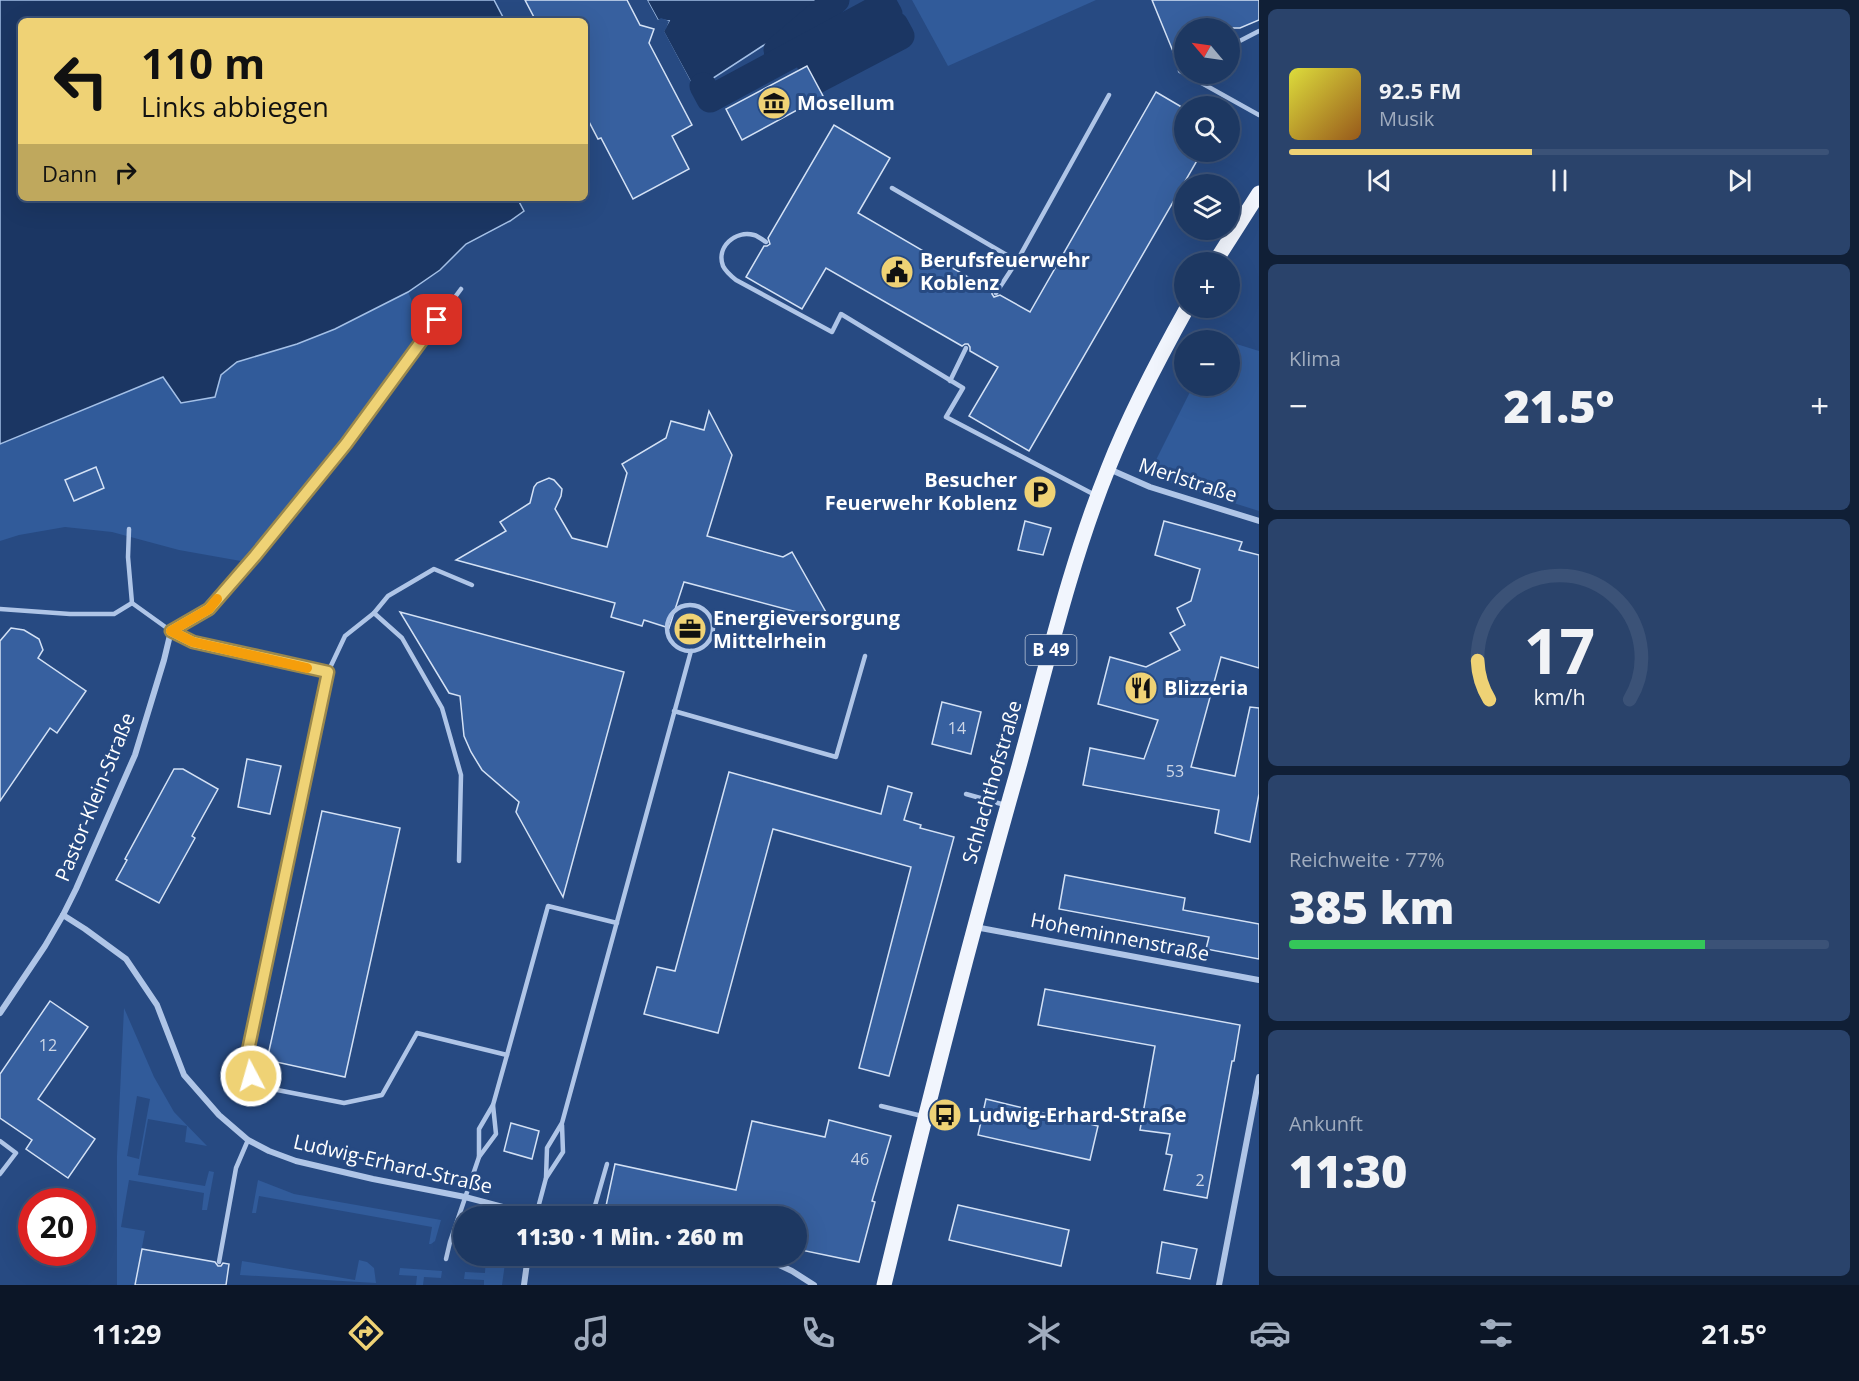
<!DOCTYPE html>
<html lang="de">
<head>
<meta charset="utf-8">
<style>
	:root { --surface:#1d3862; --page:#2a436b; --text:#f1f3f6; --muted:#a0acbe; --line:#3b5277; --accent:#efd275 }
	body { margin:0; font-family:"Open Sans",sans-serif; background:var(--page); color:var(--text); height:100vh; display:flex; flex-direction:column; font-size:22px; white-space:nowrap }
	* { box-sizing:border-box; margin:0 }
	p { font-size:20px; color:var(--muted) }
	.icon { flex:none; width:33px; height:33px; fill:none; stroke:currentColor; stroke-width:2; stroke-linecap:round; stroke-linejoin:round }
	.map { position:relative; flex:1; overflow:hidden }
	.panel { display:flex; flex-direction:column; gap:9px; padding:9px; background:#101f36; width:600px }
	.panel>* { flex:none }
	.top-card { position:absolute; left:18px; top:18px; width:570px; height:183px; border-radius:9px; box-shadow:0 6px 24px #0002,0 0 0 2px var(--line); background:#efd275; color:#111; overflow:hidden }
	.needle { width:39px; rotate:299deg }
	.buttons { position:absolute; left:1174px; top:18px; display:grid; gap:12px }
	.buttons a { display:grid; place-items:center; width:66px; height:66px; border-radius:50%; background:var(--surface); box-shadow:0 6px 24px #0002,0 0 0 2px var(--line); font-size:30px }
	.speed { position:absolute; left:18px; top:1188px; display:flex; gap:12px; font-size:30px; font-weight:700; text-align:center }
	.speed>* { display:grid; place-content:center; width:78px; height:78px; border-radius:50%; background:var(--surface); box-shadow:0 6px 24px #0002,0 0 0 2px var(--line); line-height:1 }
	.speed .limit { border:9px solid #d22; background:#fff; color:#111 }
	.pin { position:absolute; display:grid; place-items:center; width:51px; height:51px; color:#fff; margin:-26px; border-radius:12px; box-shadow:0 3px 9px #0006 }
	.me { position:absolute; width:66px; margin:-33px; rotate:354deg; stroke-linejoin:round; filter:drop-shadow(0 0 4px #0008) }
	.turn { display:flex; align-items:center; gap:21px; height:126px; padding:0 24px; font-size:27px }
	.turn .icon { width:78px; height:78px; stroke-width:2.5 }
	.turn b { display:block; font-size:42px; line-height:51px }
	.then { display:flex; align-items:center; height:57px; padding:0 24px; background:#0003; gap:12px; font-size:22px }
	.big { font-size:45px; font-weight:800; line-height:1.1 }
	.panel .card { flex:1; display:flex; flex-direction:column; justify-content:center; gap:9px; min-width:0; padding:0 21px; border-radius:9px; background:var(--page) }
	.panel .dial { align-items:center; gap:0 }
	.dial svg { height:156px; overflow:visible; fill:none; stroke:var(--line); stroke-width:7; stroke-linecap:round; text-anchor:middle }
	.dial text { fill:var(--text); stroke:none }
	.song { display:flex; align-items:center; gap:18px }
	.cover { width:72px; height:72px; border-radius:9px; background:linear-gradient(135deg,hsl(60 70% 55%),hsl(30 70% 35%)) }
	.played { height:6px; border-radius:3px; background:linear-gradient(90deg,var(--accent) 45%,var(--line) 45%) }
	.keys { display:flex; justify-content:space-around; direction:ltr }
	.heat { display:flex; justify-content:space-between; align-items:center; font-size:33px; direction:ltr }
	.charge { height:9px; border-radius:4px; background:linear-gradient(90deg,#34c759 77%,var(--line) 0) }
	.trip { position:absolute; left:453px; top:1206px; width:354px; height:60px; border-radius:30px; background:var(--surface); box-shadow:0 6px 24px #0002,0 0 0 2px var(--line); font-weight:800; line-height:60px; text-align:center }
	.tabs { display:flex; height:96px; justify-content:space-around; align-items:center; background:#0c1627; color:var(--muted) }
	.tabs .icon { width:42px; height:42px }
	.tabs .selected { color:var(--accent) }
	.tabs b { font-size:27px; color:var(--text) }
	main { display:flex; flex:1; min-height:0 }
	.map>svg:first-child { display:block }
</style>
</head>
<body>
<main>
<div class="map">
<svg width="1259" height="1285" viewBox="0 0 1259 1285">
	<rect width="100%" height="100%" fill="#274a82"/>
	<g fill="#315b9a" fill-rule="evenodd">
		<polygon points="912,0 1096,0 948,66"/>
		<polygon points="408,292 428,338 342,451 252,563 179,550 112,532 65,527 19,535 0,541 0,444 163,377 221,375 237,362 297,344 335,329"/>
		<polygon points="1230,342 1259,351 1259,511 1148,476 1193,386 1230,386"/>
		<path d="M 124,1008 L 154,1077 L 174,1112 L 207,1146 L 185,1142 L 187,1126 L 148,1119 L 138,1175 L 205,1186 L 209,1171 L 214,1172 L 207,1210 L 202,1210 L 204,1193 L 129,1180 L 121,1227 L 145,1231 L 135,1285 L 117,1285 L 117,1156 ZM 137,1096 L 150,1099 L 139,1159 L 127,1156 Z"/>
		<polygon points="258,1180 294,1194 441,1220 435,1241 431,1244 429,1244 432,1227 259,1196 256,1213 252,1213"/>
		<polygon points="486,1256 506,1256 502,1285 484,1285 484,1280 464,1279 465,1272 485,1273"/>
		<polygon points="359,1260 367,1262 374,1268 376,1283 240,1275 242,1261 355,1280"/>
		<polygon points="400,1268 442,1271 441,1278 424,1277 423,1285 416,1285 417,1276 399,1275"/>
	</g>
	<g fill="#1b3663" stroke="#a4c0e7" stroke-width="1.5">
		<polygon points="0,0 494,0 505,21 21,21 21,198 517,198 524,211 510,221 466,244 440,270 408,292 335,329 297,344 237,362 221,375 215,397 181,403 163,377 0,444"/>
		<polygon points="647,0 833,0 695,90 663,31 669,21 658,20"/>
	</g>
	<polygon fill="#274a82" points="644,0 647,0 658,20 661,18 669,21 666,29 664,31 697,93 693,92 661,32 665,23 656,22"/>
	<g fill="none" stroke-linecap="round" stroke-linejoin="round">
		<g stroke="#1b3663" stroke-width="27">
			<polyline points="777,50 836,0"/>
			<polyline points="703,86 710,99 884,5 889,14 808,59 813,69 895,25 901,36 815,81"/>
		</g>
	</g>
	<g fill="#37609f" stroke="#d3e1f5" stroke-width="1.5">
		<polygon points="525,0 627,0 640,25 654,29 649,43 692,125 672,136 689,169 633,199 601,138 598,139 585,114 585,21 536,21"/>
		<polygon points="1152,0 1259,0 1259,20 1240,28 1185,28 1185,65 1179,66"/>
		<polygon points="807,66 823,96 742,140 726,109"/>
		<polygon points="1156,92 1185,109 1185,152 1202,152 1029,451 969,416 998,367 970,351 970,347 968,344 965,344 962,346 826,268 802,309 746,277 764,246 767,246 770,244 768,238 834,125 890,158 858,213 992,291 992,294 994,297 1000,295 1030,312"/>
		<polygon points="709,411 732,455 707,536 783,557 792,552 831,621 684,582 669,628 644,620 642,626 611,617 615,603 456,560 506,531 500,522 530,503 534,487 537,483 549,478 554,480 562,489 561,496 555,509 572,538 607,547 627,473 622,464 666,438 671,421 704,430"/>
		<polygon points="96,467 104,488 74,501 65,480"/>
		<polygon points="1025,521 1051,528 1043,555 1018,550"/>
		<polygon points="1164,521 1242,542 1239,550 1259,555 1259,668 1221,657 1191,767 1235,776 1250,707 1259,708 1259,794 1250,842 1215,833 1219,810 1083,785 1090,748 1144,759 1158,720 1098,704 1110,657 1146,667 1180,650 1170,633 1185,625 1177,608 1191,601 1200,569 1155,555"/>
		<polygon points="400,612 624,672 563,897 516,812 519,802 482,770 471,752 464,736 460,696 449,693"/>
		<polygon points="11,628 24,630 39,639 43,650 38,658 86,691 57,733 50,728 0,801 0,641"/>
		<polygon points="942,702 981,712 971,754 932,744"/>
		<polygon points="247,759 281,766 270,814 238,807"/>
		<polygon points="174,769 183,769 218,789 192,836 195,838 159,903 116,880 127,860 125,859"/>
		<polygon points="729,772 881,814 888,786 912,793 904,820 921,825 920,828 954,837 889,1076 859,1068 911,867 773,829 718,1033 644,1014 657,967 675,971"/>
		<polygon points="322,811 400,828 345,1077 267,1060"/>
		<polygon points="1065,875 1185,898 1183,910 1259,924 1259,959 1206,949 1209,937 1059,909"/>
		<polygon points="1045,989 1240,1025 1234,1061 1232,1061 1207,1198 1164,1190 1172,1155 1166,1154 1170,1134 1140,1130 1155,1046 1038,1025"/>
		<polygon points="50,1001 88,1027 38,1099 95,1139 68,1178 26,1149 32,1140 0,1118 0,1074"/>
		<polygon points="986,1099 1098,1126 1090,1160 978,1135"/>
		<polygon points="829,1120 891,1136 872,1201 875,1202 859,1262 796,1249 796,1216 653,1216 606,1206 615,1164 736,1190 752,1121 825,1137"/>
		<polygon points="511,1123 539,1131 532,1159 504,1151"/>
		<polygon points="958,1205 1069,1230 1061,1266 949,1240"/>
		<polygon points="1162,1242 1197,1249 1190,1279 1157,1273"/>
		<polygon points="142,1249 215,1262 218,1266 221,1266 223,1263 229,1264 226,1285 135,1285"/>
	</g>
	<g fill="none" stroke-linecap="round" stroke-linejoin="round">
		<g stroke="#afc5e7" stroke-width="4.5">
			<polyline points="1230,46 1259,31"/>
			<polyline points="1185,69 1180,71 1259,115"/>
			<polyline points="892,188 1017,261"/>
			<path d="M 766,242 C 763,240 758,236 754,235 C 735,230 716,247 723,266 C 726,272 731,276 736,280 L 832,332 L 841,314 L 963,388 L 946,417 L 1095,495"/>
			<polyline points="996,293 1017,261 1109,95"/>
			<polyline points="950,381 966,348"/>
			<polyline points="129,529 128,557 132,603 171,631 193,642 328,672 246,1060 251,1076 267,1088 344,1103 382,1095 417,1033 507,1055 548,906 617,923"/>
			<circle cx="690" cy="628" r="23"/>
			<polyline points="0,609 70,614 114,614 132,603"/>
			<polyline points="374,613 388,596 434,569 472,585"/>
			<polyline points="171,631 209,609 255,556 346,444 461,289"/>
			<polyline points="328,672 345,636 374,613 402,638 442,708 461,775 459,861"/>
			<polyline points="674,711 836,757 865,656"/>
			<polyline points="966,794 1005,805"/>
			<polyline points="881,1106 922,1116"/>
			<polyline points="0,1141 16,1153 0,1174"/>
			<polyline points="479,1157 479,1129 493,1105 507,1055"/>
			<polyline points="546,1178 563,1152 562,1125"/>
			<polyline points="538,1208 546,1178 547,1148 562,1123 691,651"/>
			<polyline points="592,1216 607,1164"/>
			<polyline points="446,1259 450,1242 479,1157 496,1134 493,1105"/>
			<polyline points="219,1262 236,1168 248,1140"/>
		</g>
		<g stroke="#afc5e7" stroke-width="6">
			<polyline points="1109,469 1150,487 1259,521"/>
			<polyline points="63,915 85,929 126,959 157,1005 184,1075 219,1115 248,1140 269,1151 296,1161 373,1179 465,1197 511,1209 538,1208 579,1216"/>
			<polyline points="975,927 1259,980"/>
			<polyline points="0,1013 45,946 63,915 76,889 135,755 164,660 171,631"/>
			<polyline points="511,1209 518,1216"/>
			<polyline points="760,1256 792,1271 814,1285"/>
			<polyline points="524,1285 528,1256"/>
			<polyline points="1219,1285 1259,1077"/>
		</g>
		<g stroke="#f1f5fd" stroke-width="15">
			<polyline points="1215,262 1259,193"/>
			<path d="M 884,1285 C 926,1111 970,938 1019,766 C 1046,668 1070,563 1108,469 C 1130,413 1158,360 1187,308"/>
		</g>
	</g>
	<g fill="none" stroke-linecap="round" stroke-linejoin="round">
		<defs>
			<polyline id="route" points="251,1076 246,1060 328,672 193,642 171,631 209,609 255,556 346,444 437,320"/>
		</defs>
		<use href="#route" stroke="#9b884c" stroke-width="15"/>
		<use href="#route" stroke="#efd275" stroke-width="10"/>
		<polyline stroke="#f59e0b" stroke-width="10" points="217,599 209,609 171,631 193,642 307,668"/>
	</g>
	<defs>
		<symbol id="museum-disc" viewBox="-11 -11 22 22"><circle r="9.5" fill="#efd275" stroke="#274a82"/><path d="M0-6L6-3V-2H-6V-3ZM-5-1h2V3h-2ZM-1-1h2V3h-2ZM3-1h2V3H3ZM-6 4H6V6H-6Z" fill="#111"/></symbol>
		<symbol id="civic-disc" viewBox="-11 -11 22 22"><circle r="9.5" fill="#efd275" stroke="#274a82"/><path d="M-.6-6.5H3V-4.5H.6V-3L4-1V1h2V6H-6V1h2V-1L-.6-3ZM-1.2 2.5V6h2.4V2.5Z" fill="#111"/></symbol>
		<symbol id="parking-disc" viewBox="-11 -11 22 22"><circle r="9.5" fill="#efd275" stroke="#274a82"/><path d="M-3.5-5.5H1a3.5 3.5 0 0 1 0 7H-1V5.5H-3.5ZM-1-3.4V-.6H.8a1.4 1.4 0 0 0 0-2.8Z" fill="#111"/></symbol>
		<symbol id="office-disc" viewBox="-11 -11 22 22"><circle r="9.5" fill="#efd275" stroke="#274a82"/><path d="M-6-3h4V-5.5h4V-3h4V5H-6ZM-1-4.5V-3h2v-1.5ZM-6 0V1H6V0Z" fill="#111"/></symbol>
		<symbol id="restaurant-disc" viewBox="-11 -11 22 22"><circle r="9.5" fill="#efd275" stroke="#274a82"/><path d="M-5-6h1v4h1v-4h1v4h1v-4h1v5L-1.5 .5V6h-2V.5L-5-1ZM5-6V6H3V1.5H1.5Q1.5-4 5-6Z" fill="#111"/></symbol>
		<symbol id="bus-disc" viewBox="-11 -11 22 22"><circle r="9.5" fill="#efd275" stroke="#274a82"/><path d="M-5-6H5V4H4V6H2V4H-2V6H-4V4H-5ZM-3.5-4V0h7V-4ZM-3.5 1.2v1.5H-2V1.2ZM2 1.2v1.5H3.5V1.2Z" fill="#111"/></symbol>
	</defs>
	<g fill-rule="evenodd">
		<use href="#museum-disc" x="755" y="84" width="38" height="38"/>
		<use href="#civic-disc" x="878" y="253" width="38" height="38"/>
		<use href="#parking-disc" x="1021" y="473" width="38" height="38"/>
		<use href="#office-disc" x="671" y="610" width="38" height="38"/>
		<use href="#restaurant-disc" x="1122" y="669" width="38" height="38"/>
		<use href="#bus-disc" x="926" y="1096" width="38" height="38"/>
	</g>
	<g text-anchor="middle" stroke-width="6" stroke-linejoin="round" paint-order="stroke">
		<g font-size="16" fill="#cdd7e7">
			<text x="957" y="734">14</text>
			<text x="1175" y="777">53</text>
			<text x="48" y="1051">12</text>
			<text x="860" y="1165">46</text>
			<text x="1200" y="1186">2</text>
		</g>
		<rect fill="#274a82" stroke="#bec9da" stroke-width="1.5" x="1025.5" y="635" width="51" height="30" rx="4.5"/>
		<g font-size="18" font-weight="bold" fill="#fff">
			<text x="1051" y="656">B 49</text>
		</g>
		<g font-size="20" font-weight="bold" fill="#fff" stroke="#274a82" text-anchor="start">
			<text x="797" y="110">Mosellum</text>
			<text x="920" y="267">Berufsfeuerwehr<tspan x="920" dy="23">Koblenz</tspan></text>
			<text x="1017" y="487" text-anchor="end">Besucher<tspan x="1017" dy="23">Feuerwehr Koblenz</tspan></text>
			<text x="713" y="625">Energieversorgung<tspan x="713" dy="23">Mittelrhein</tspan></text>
			<text x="1164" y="695">Blizzeria</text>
			<text x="968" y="1122">Ludwig-Erhard-Straße</text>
		</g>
		<g font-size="20" fill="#fff" stroke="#274a82">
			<text transform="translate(1188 480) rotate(18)" y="7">Merlstraße</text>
			<text transform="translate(992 782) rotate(-74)" y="7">Schlachthofstraße</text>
			<text transform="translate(95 797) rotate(-68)" y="7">Pastor-Klein-Straße</text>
			<text transform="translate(1120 937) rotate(11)" y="7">Hoheminnenstraße</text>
			<text transform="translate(393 1164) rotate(13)" y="7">Ludwig-Erhard-Straße</text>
		</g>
	</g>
</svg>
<div class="buttons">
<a><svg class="needle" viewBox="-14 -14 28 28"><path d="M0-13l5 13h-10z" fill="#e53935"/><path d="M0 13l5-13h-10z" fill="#a0acbe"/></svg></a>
<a><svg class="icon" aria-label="search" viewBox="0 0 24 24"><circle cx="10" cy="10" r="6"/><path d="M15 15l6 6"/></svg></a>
<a><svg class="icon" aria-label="layers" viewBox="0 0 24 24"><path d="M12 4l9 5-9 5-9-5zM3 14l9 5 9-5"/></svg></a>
<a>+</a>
<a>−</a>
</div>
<div class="speed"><div class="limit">20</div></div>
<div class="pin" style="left:437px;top:320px;background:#d93025"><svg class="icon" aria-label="arrive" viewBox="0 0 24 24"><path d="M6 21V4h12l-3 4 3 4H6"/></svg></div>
<svg class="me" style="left:251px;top:1076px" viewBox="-20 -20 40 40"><circle r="17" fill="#efd275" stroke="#fff" stroke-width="3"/><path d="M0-11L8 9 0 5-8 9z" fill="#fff"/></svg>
<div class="trip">11:30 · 1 Min. · 260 m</div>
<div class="top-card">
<div class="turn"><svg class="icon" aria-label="left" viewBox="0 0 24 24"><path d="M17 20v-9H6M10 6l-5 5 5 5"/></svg><div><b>110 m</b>Links abbiegen</div></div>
<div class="then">Dann<svg class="icon" aria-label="right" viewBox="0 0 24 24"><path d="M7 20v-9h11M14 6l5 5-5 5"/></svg></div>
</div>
</div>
<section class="panel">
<div class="card">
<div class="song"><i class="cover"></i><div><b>92.5 FM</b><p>Musik</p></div></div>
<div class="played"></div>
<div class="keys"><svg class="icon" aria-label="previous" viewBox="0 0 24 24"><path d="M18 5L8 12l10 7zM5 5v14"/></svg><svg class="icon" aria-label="pause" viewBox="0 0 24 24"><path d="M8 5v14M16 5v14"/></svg><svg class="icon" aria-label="next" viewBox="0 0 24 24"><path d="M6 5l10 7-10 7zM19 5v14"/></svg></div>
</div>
<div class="card"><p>Klima</p>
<div class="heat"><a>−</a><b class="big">21.5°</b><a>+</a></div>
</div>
<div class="card dial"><svg viewBox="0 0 100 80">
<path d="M14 69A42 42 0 1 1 86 69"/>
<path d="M14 69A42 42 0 0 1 8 49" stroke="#efd275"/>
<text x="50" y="56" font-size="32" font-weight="700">17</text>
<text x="50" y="72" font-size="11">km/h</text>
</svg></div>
<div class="card"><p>Reichweite · 77%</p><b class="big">385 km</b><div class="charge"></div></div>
<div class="card"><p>Ankunft</p><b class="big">11:30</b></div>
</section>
</main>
<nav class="tabs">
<b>11:29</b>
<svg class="icon selected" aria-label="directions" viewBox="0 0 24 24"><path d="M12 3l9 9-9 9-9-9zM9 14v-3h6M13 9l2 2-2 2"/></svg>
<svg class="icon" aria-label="music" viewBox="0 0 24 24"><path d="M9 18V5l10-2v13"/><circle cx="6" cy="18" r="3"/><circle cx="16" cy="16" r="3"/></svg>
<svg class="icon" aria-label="phone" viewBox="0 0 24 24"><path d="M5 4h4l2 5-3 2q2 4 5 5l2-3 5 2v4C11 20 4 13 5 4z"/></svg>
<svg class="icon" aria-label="climate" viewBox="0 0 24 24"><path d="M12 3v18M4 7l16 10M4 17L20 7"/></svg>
<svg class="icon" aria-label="car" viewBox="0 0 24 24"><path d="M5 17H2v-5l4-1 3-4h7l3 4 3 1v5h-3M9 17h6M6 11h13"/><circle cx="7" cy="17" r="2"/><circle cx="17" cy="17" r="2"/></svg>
<svg class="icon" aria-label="filters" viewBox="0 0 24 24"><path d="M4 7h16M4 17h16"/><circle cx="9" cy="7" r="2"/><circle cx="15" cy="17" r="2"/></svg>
<b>21.5°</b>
</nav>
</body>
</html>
